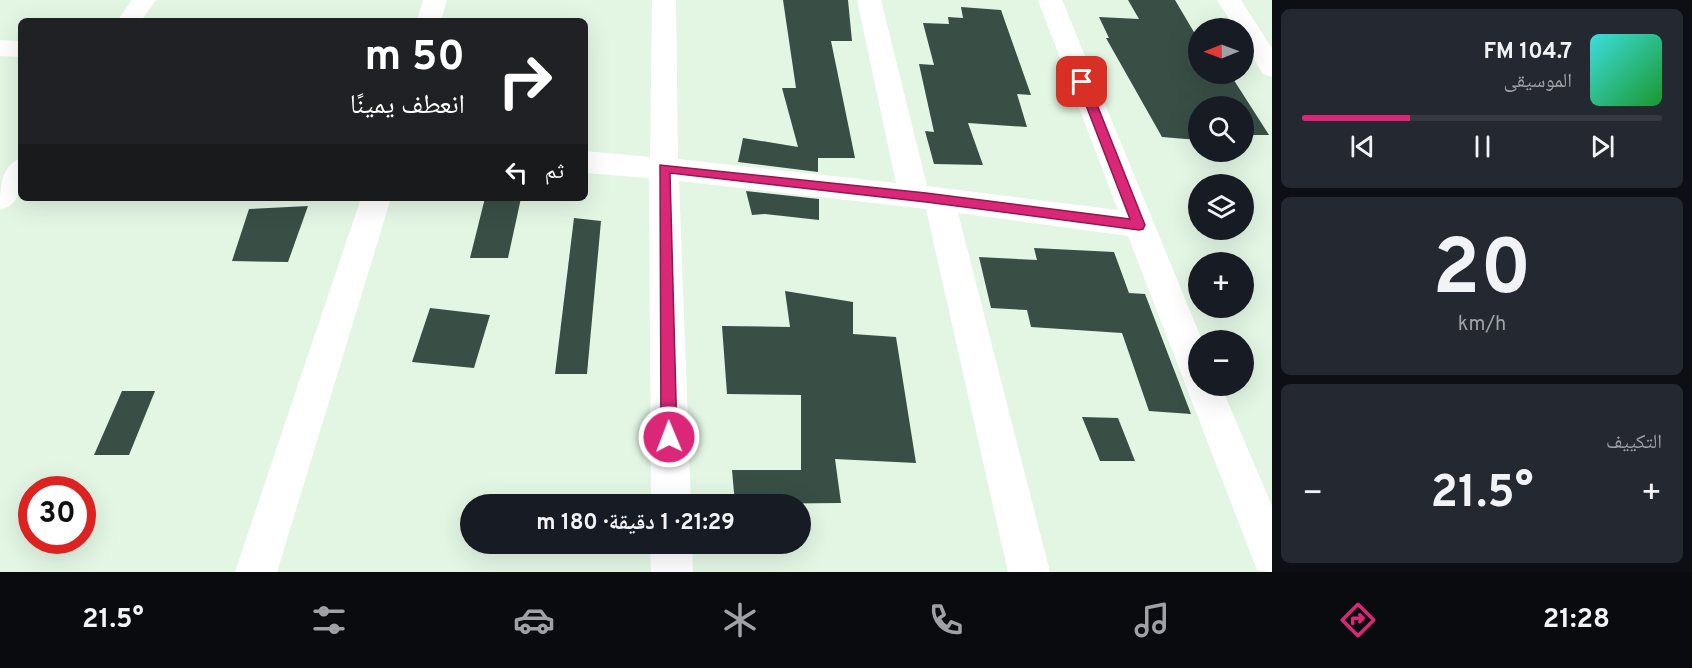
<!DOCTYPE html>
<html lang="ar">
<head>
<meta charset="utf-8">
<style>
	:root { --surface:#171b24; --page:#242831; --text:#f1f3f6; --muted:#9ea1a6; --line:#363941; --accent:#db2777 }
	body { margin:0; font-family:Overpass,"Noto Naskh Arabic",sans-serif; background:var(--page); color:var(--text); direction:rtl; height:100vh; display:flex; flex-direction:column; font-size:22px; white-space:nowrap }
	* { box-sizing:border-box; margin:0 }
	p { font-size:20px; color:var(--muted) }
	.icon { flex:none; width:33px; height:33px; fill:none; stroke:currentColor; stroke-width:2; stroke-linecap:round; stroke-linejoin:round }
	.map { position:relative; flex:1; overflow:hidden; direction:ltr }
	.details { display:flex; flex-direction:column; gap:9px; padding:9px; background:#0d0f14; width:420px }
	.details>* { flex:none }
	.top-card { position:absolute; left:18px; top:18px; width:570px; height:183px; border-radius:9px; box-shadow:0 6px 24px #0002; direction:rtl; background:#202124; color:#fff; overflow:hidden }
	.needle { width:39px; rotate:269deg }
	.fabs { position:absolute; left:1188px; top:18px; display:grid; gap:12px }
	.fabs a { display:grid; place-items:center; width:66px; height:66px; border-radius:50%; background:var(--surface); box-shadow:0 6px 24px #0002; font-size:30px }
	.speed { position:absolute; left:18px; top:476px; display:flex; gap:12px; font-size:30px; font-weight:700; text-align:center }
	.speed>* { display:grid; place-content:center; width:78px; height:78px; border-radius:50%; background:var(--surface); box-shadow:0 6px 24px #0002; line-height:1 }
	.speed .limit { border:9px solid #d22; background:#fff; color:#111 }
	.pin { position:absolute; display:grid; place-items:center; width:51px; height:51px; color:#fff; margin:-26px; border-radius:12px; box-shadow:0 3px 9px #0006 }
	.me { position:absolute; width:66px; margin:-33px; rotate:359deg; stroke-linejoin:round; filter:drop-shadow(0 0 4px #0008) }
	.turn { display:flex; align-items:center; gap:21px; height:126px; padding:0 24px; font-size:27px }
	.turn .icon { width:78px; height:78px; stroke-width:2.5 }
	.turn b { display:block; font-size:42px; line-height:51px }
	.then { display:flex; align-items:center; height:57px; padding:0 24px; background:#0003; gap:12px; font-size:22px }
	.big { font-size:45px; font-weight:700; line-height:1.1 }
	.details .card { flex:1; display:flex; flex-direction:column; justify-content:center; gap:9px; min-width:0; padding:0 21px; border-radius:9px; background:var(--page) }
	.details .dial { align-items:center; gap:0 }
	.dial b { font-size:78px; line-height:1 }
	.song { display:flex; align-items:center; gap:18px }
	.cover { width:72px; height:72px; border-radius:9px; background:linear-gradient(135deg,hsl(180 70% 55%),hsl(130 70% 35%)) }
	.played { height:6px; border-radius:3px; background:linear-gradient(90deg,var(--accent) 30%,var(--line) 30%) }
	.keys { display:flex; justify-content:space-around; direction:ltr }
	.heat { display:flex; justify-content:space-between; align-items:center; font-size:33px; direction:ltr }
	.trip { position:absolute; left:460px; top:494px; width:351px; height:60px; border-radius:30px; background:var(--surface); box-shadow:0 6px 24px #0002; font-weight:700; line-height:60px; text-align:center; direction:rtl }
	.tabs { display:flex; height:96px; justify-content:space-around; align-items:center; background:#090b0e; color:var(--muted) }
	.tabs .icon { width:42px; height:42px }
	.tabs .active { color:var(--accent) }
	.tabs b { font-size:27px; color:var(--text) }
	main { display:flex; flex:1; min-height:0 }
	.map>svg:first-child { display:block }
</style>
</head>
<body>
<main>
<section class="details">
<div class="card">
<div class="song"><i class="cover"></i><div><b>104.7 FM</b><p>الموسيقى</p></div></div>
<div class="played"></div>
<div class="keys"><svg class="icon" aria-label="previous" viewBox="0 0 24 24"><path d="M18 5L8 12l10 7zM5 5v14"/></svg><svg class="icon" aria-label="pause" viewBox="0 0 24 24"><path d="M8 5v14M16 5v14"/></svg><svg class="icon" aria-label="next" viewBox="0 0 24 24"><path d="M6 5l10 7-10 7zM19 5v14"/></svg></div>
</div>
<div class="card dial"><b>20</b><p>km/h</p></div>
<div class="card"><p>التكييف</p>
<div class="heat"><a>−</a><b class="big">21.5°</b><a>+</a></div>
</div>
</section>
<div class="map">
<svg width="1272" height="572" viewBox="0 0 1272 572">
	<rect width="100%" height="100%" fill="#e3f6e4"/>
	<g fill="#394f46">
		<polygon points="783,0 848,0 852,41 831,41 855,158 818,158 818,172 738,162 743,138 798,147 782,88 796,88"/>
		<polygon points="1128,0 1175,0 1198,39 1198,74 1230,74 1269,135 1244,135 1244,106 1198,106 1198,140 1162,137 1106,38 1109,38 1099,17 1139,19"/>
		<polygon points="961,7 1001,10 1031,95 1017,94 1027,127 968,123 983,165 934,164 925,131 934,132 919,64 934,65 923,23 949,24 948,17 963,18"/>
		<polygon points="746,191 819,199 819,220 765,214 752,215"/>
		<polygon points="485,198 521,198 508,258 470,258"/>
		<polygon points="308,206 288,262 232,261 249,209"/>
		<polygon points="574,218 601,221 587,374 555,374"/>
		<polygon points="1034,248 1114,252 1129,293 1145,294 1191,414 1149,411 1122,333 1031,327 1027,310 991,308 979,257 1037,260"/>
		<polygon points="785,291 853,302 853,334 896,337 916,463 835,459 841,503 735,504 732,470 801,470 801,395 727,394 722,326 790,327"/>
		<polygon points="430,308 490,315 474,368 412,362"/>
		<polygon points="122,391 155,391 129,455 94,455"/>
		<polygon points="1082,417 1118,418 1135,461 1100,461"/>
	</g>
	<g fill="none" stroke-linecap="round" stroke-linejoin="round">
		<g fill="#fff" fill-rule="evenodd">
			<polygon points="132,0 156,0 141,21 117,21"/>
			<polygon points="423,0 447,0 441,21 417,21"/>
			<polygon points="652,0 676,0 678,159 896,183 857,0 881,0 927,186 1118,210 1038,0 1062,0 1202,340 1198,340 1198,386 1221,386 1272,506 1272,572 1257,570 1128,236 958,213 1050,572 1008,572 926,209 679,181 691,504 651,504 649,178 585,173 585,151 650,157"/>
			<polygon points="1217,0 1241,0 1272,48 1272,77 1263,74 1244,43 1244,28 1235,28"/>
			<polygon points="0,40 21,41 21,57 0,56"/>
			<path d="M 21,158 C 21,180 25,203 0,210 C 0,189 0,166 21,158 Z"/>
			<polygon points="361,198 391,198 277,572 235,572"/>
			<polygon points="650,543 692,543 693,572 651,572"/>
		</g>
	</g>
	<polygon fill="#db2777" stroke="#8e194d" stroke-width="1.5" points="1082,78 1088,82 1145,225 1143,229 1139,230 926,202 670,173 677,437 675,442 669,444 664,442 661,437 660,165 926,193 1130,219 1077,82"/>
</svg>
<div class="fabs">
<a><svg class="needle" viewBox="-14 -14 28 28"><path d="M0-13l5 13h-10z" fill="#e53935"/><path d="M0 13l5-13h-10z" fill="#9ea1a6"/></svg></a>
<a><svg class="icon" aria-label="search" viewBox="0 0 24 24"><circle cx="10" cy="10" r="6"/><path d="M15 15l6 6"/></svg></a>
<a><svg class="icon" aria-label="layers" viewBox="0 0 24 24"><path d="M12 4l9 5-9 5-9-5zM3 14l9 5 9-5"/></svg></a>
<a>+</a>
<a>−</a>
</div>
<div class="speed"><div class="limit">30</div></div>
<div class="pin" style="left:1082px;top:82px;background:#d93025"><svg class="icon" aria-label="arrive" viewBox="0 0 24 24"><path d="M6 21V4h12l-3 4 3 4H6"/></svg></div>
<svg class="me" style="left:669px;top:437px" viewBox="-20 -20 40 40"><circle r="17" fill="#db2777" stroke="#fff" stroke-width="3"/><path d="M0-11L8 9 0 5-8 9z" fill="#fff"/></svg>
<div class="trip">21:29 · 1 دقيقة · 180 m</div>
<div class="top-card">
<div class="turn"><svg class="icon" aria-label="right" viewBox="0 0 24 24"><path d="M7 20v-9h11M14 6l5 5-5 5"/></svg><div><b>50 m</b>انعطف يمينًا</div></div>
<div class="then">ثم<svg class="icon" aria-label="left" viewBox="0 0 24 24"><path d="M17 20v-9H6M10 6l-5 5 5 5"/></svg></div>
</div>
</div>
</main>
<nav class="tabs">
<b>21:28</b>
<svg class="icon active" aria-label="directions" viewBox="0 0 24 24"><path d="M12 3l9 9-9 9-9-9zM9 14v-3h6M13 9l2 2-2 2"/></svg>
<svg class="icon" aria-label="music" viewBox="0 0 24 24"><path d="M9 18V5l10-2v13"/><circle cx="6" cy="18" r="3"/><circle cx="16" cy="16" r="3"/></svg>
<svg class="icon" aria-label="phone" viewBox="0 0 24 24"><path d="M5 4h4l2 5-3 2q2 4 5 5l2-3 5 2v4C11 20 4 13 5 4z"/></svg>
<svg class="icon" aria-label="climate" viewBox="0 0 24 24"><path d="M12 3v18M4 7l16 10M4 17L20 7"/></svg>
<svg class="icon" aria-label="car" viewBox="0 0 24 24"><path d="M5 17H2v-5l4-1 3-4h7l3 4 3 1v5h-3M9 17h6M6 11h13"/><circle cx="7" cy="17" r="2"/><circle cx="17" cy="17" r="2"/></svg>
<svg class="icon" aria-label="filters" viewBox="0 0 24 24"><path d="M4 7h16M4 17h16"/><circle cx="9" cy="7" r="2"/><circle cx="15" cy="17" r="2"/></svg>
<b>21.5°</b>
</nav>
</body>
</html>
